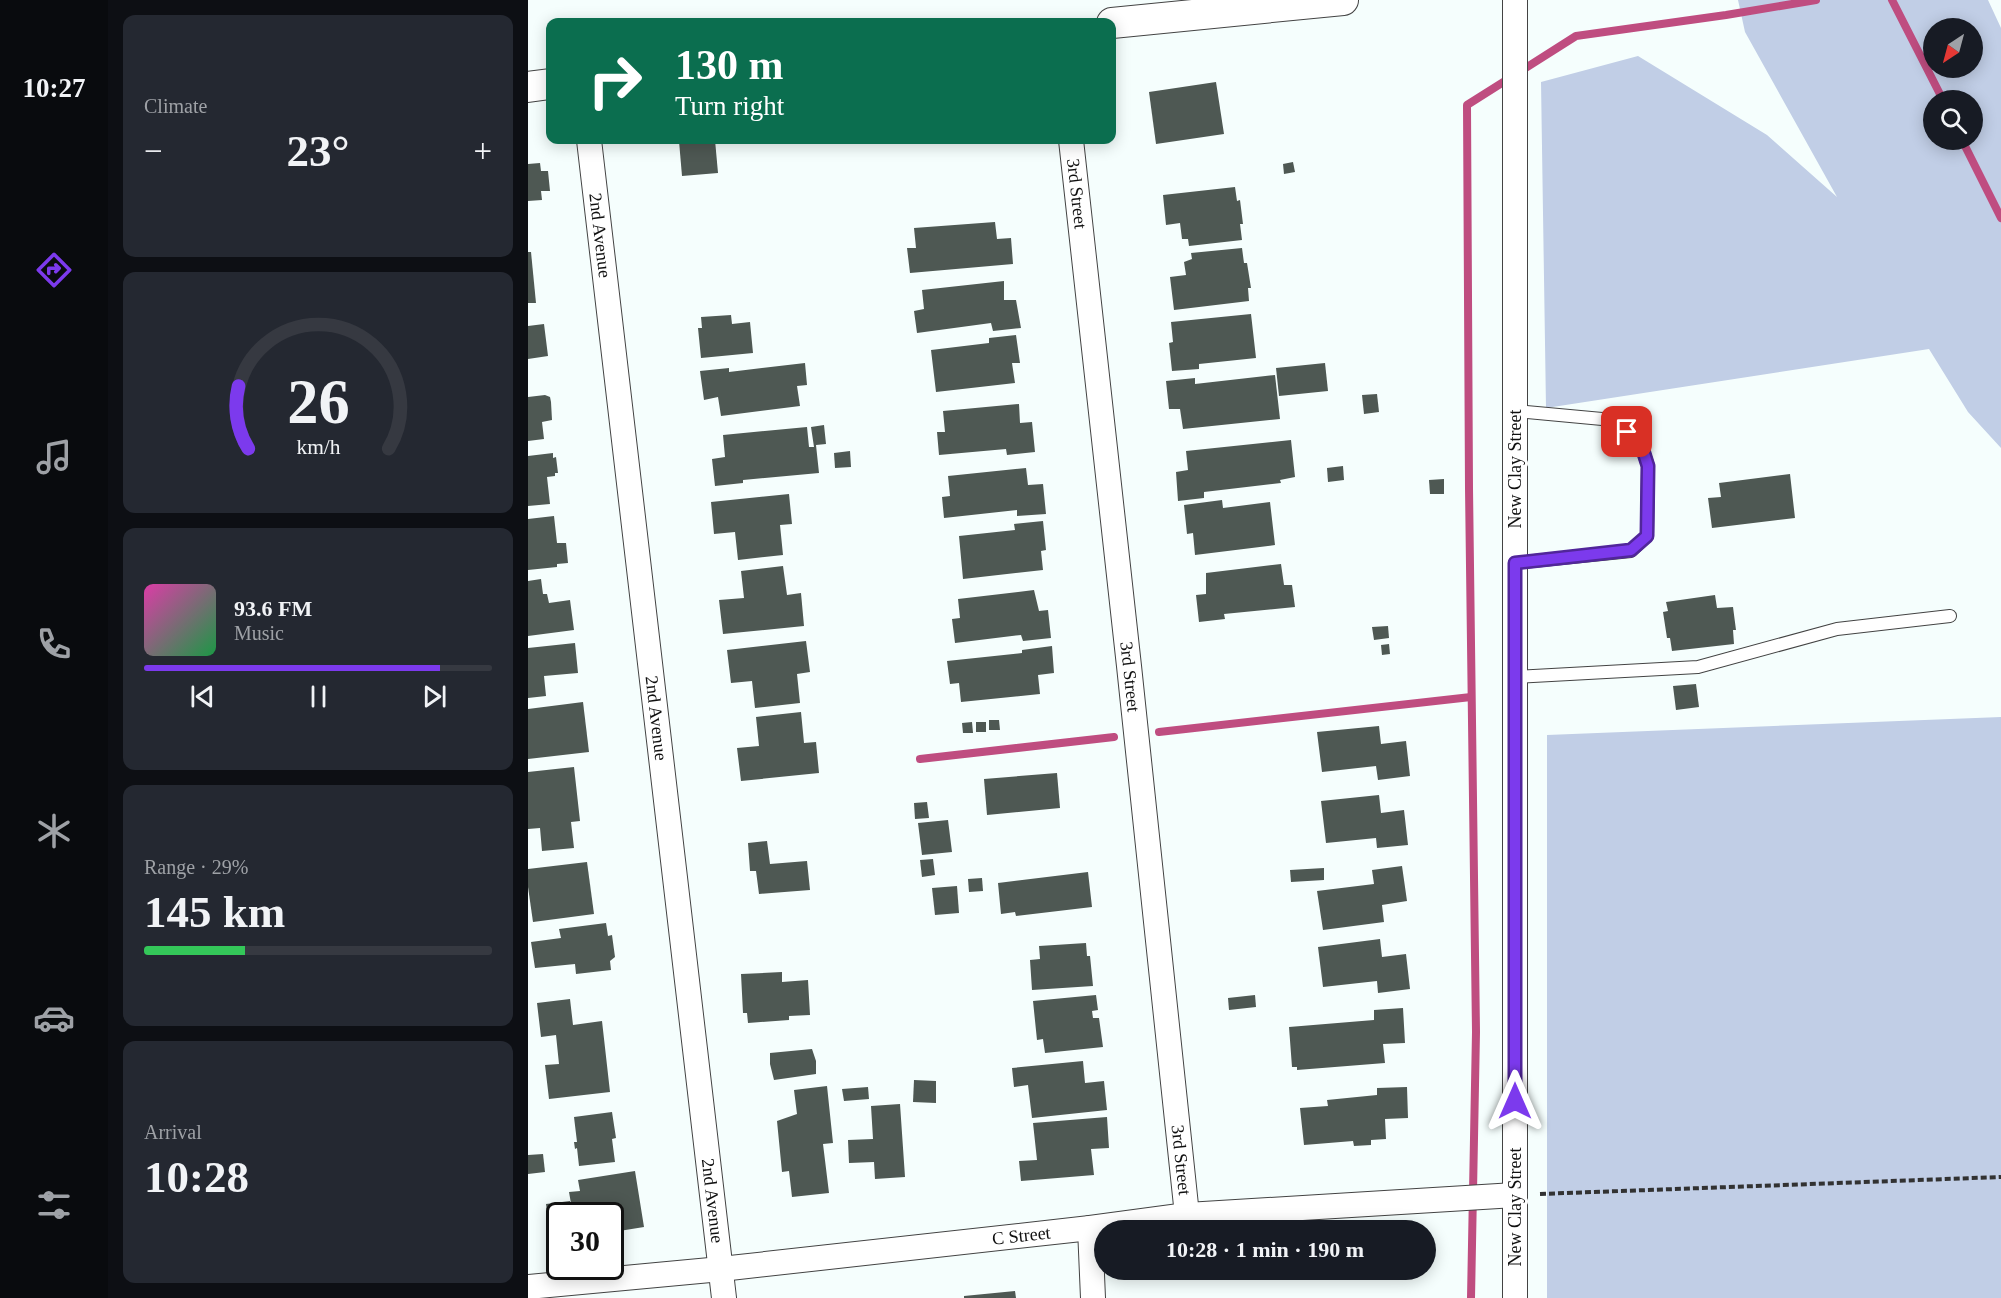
<!DOCTYPE html>
<html lang="en">
<head>
<meta charset="utf-8">
<style>
	:root { --surface:#171b24; --page:#242831; --text:#f1f3f6; --muted:#9ea1a6; --line:#363941; --accent:#7c3aed }
	body { margin:0; font-family:Georgia,serif; background:var(--page); color:var(--text); height:100vh; display:flex; flex-direction:column; font-size:22px; white-space:nowrap }
	* { box-sizing:border-box; margin:0 }
	p { font-size:20px; color:var(--muted) }
	.icon { flex:none; width:33px; height:33px; fill:none; stroke:currentColor; stroke-width:2; stroke-linecap:round; stroke-linejoin:round }
	.map { position:relative; flex:1; overflow:hidden }
	.side { display:flex; flex-direction:column; gap:15px; padding:15px; background:#0d0f14; width:420px }
	.side>* { flex:none }
	.hud { position:absolute; left:18px; top:18px; width:570px; height:126px; border-radius:12px; box-shadow:0 3px 15px #0003; background:#0b6e4f; color:#fff; overflow:hidden }
	.needle { width:39px; rotate:216deg }
	.fabs { position:absolute; left:1395px; top:18px; display:grid; gap:12px }
	.fabs a { display:grid; place-items:center; width:60px; height:60px; border-radius:50%; background:var(--surface); box-shadow:0 3px 15px #0003; font-size:30px }
	.speed { position:absolute; left:18px; top:1202px; display:flex; gap:12px; font-size:30px; font-weight:700; text-align:center }
	.speed>* { display:grid; place-content:center; width:78px; height:78px; border-radius:50%; background:var(--surface); box-shadow:0 3px 15px #0003; line-height:1 }
	.speed .limit { border:3px solid #111; border-radius:9px; background:#fff; color:#111 }
	.pin { position:absolute; display:grid; place-items:center; width:51px; height:51px; color:#fff; margin:-26px; border-radius:12px; box-shadow:0 3px 9px #0006 }
	.me { position:absolute; width:66px; margin:-33px; rotate:0deg; stroke-linejoin:round; filter:drop-shadow(0 0 4px #0008) }
	.turn { display:flex; align-items:center; gap:21px; height:126px; padding:0 30px; font-size:27px }
	.turn .icon { width:78px; height:78px; stroke-width:2.5 }
	.turn b { display:block; font-size:42px; line-height:51px }
	.big { font-size:45px; font-weight:700; line-height:1.1 }
	.side .tile { flex:1; display:flex; flex-direction:column; justify-content:center; gap:9px; min-width:0; padding:0 21px; border-radius:12px; background:var(--page) }
	.side .dial { align-items:center; gap:0 }
	.dial svg { height:156px; overflow:visible; fill:none; stroke:var(--line); stroke-width:7; stroke-linecap:round; text-anchor:middle }
	.dial text { fill:var(--text); stroke:none }
	.song { display:flex; align-items:center; gap:18px }
	.cover { width:72px; height:72px; border-radius:9px; background:linear-gradient(135deg,hsl(320 70% 55%),hsl(140 70% 35%)) }
	.played { height:6px; border-radius:3px; background:linear-gradient(90deg,var(--accent) 85%,var(--line) 85%) }
	.keys { display:flex; justify-content:space-around; direction:ltr }
	.heat { display:flex; justify-content:space-between; align-items:center; font-size:33px; direction:ltr }
	.charge { height:9px; border-radius:4px; background:linear-gradient(90deg,#34c759 29%,var(--line) 0) }
	.trip { position:absolute; left:566px; top:1220px; width:342px; height:60px; border-radius:30px; background:var(--surface); box-shadow:0 3px 15px #0003; font-weight:700; line-height:60px; text-align:center }
	main { display:flex; flex:1; min-height:0 }
	.dock { display:flex; flex-direction:column; width:108px; justify-content:space-around; align-items:center; background:#090b0e; color:var(--muted) }
	.dock .icon { width:42px; height:42px }
	.dock .active { color:var(--accent) }
	.dock b { font-size:27px; color:var(--text) }
	.map>svg:first-child { display:block }
</style>
</head>
<body>
<main>
<nav class="dock">
<b>10:27</b>
<svg class="icon active" aria-label="directions" viewBox="0 0 24 24"><path d="M12 3l9 9-9 9-9-9zM9 14v-3h6M13 9l2 2-2 2"/></svg>
<svg class="icon" aria-label="music" viewBox="0 0 24 24"><path d="M9 18V5l10-2v13"/><circle cx="6" cy="18" r="3"/><circle cx="16" cy="16" r="3"/></svg>
<svg class="icon" aria-label="phone" viewBox="0 0 24 24"><path d="M5 4h4l2 5-3 2q2 4 5 5l2-3 5 2v4C11 20 4 13 5 4z"/></svg>
<svg class="icon" aria-label="climate" viewBox="0 0 24 24"><path d="M12 3v18M4 7l16 10M4 17L20 7"/></svg>
<svg class="icon" aria-label="car" viewBox="0 0 24 24"><path d="M5 17H2v-5l4-1 3-4h7l3 4 3 1v5h-3M9 17h6M6 11h13"/><circle cx="7" cy="17" r="2"/><circle cx="17" cy="17" r="2"/></svg>
<svg class="icon" aria-label="filters" viewBox="0 0 24 24"><path d="M4 7h16M4 17h16"/><circle cx="9" cy="7" r="2"/><circle cx="15" cy="17" r="2"/></svg>
</nav>
<section class="side">
<div class="tile"><p>Climate</p>
<div class="heat"><a>−</a><b class="big">23°</b><a>+</a></div>
</div>
<div class="tile dial"><svg viewBox="0 0 100 80">
<path d="M14 69A42 42 0 1 1 86 69"/>
<path d="M14 69A42 42 0 0 1 9 37" stroke="#7c3aed"/>
<text x="50" y="56" font-size="32" font-weight="700">26</text>
<text x="50" y="72" font-size="11">km/h</text>
</svg></div>
<div class="tile">
<div class="song"><i class="cover"></i><div><b>93.6 FM</b><p>Music</p></div></div>
<div class="played"></div>
<div class="keys"><svg class="icon" aria-label="previous" viewBox="0 0 24 24"><path d="M18 5L8 12l10 7zM5 5v14"/></svg><svg class="icon" aria-label="pause" viewBox="0 0 24 24"><path d="M8 5v14M16 5v14"/></svg><svg class="icon" aria-label="next" viewBox="0 0 24 24"><path d="M6 5l10 7-10 7zM19 5v14"/></svg></div>
</div>
<div class="tile"><p>Range · 29%</p><b class="big">145 km</b><div class="charge"></div></div>
<div class="tile"><p>Arrival</p><b class="big">10:28</b></div>
</section>
<div class="map">
<svg width="1473" height="1298" viewBox="0 0 1473 1298">
	<rect width="100%" height="100%" fill="#f5fefd"/>
	<g fill="#c1cee6" fill-rule="evenodd">
		<path d="M 1210,0 L 1460,0 L 1473,28 L 1473,448 L 1440,412 L 1401,349 L 1018,408 L 1013,82 L 1110,56 L 1239,135 L 1309,197 L 1217,32 ZM 1406,28 L 1444,28 L 1444,68 L 1406,68 ZM 1406,100 L 1444,100 L 1444,140 L 1406,140 Z"/>
		<polygon points="1473,717 1473,1298 1019,1298 1019,735"/>
	</g>
	<g fill="none" stroke-linecap="round" stroke-linejoin="round">
		<g stroke="#bf4d80" stroke-width="8">
			<polyline points="1364,0 1415,100"/>
			<polyline points="1434,140 1473,218"/>
			<polyline points="631,732 943,697"/>
			<polyline points="392,759 586,737"/>
			<polyline points="943,1298 948,1032 941,488 939,105 1048,36 1198,15 1288,0"/>
		</g>
	</g>
	<g fill="#4e5853">
		<polygon points="688,82 696,134 628,144 621,92"/>
		<polygon points="187,140 190,173 154,176 151,141"/>
		<polygon points="765,162 767,172 756,174 755,164"/>
		<polygon points="12,163 13,171 20,171 22,191 13,191 14,200 0,201 0,164"/>
		<polygon points="707,187 709,201 712,200 715,224 712,224 714,240 661,246 660,239 654,239 652,223 638,225 635,195"/>
		<polygon points="467,222 469,239 483,238 485,264 382,273 379,248 388,248 386,228"/>
		<polygon points="714,248 716,263 719,263 723,288 720,288 721,301 646,310 642,277 658,275 656,262 664,259 663,253"/>
		<polygon points="0,252 3,252 8,303 0,303"/>
		<polygon points="476,281 476,300 488,300 493,328 465,331 463,323 389,333 386,311 396,309 394,290"/>
		<polygon points="723,314 728,358 671,364 671,369 644,371 641,343 645,342 643,322"/>
		<polygon points="203,315 204,324 222,322 225,353 173,358 170,328 174,328 173,317"/>
		<polygon points="16,324 20,356 0,359 0,326"/>
		<polygon points="488,335 492,363 484,363 487,383 408,392 403,350 461,343 461,338"/>
		<polygon points="277,363 279,385 269,386 272,406 193,416 190,397 176,400 172,371 201,368 201,372"/>
		<polygon points="797,363 800,391 751,396 748,368"/>
		<polygon points="747,375 752,419 655,429 652,409 641,409 638,381 667,378 667,384"/>
		<polygon points="849,394 851,412 836,414 834,395"/>
		<polygon points="17,395 22,397 23,402 24,420 14,422 16,439 0,441 0,397"/>
		<polygon points="491,404 492,423 504,422 507,452 479,455 478,449 411,455 409,432 417,432 415,411"/>
		<polygon points="296,425 298,444 288,445 291,473 215,480 215,483 187,486 184,459 197,457 195,435 279,427 281,447 286,447 283,427"/>
		<polygon points="763,440 767,477 752,480 753,483 676,492 676,498 650,501 648,472 660,470 658,451"/>
		<polygon points="322,451 323,467 307,468 306,453"/>
		<polygon points="25,453 25,458 28,457 30,473 27,473 27,476 19,477 22,504 0,506 0,456"/>
		<polygon points="815,466 816,480 800,482 799,468"/>
		<polygon points="498,468 500,485 515,484 518,514 489,516 489,510 416,518 414,497 422,496 420,476"/>
		<polygon points="1262,474 1267,518 1184,528 1180,498 1193,497 1191,483"/>
		<polygon points="916,479 916,494 902,494 901,480"/>
		<polygon points="261,494 264,524 252,525 255,555 210,560 207,532 186,534 183,502"/>
		<polygon points="694,500 695,508 742,502 747,545 667,555 665,533 659,534 656,505"/>
		<polygon points="26,516 29,543 38,543 40,563 29,564 29,567 0,570 0,519"/>
		<polygon points="515,521 518,550 513,551 515,570 435,579 431,536 487,530 486,524"/>
		<polygon points="753,564 756,585 764,585 767,607 696,614 697,619 671,622 668,595 678,594 678,573"/>
		<polygon points="255,566 259,595 273,593 276,626 195,634 191,600 216,598 213,571"/>
		<polygon points="13,579 15,594 19,594 21,603 42,600 46,630 0,636 0,581"/>
		<polygon points="506,590 511,611 520,610 523,638 495,641 493,635 427,643 424,619 432,618 430,599"/>
		<polygon points="1187,595 1189,608 1205,607 1208,630 1205,630 1206,644 1144,651 1142,638 1139,638 1135,612 1140,611 1138,602"/>
		<polygon points="860,626 861,638 846,640 844,627"/>
		<polygon points="278,641 282,672 269,674 272,703 227,708 224,681 203,683 199,650"/>
		<polygon points="47,643 50,673 16,676 18,696 0,698 0,648"/>
		<polygon points="861,644 862,654 854,655 853,645"/>
		<polygon points="524,646 526,673 510,675 512,694 433,702 431,683 422,684 419,661 494,653 494,650"/>
		<polygon points="1168,684 1171,707 1148,710 1145,686"/>
		<polygon points="55,702 61,752 0,759 0,709"/>
		<polygon points="273,712 276,743 288,742 291,773 213,781 209,748 231,746 228,717"/>
		<polygon points="461,720 471,720 472,730 461,730"/>
		<polygon points="444,722 445,733 435,733 434,723"/>
		<rect x="448" y="722" width="10" height="10"/>
		<polygon points="851,726 853,744 878,741 882,776 850,780 848,766 794,772 789,732"/>
		<polygon points="46,767 52,821 43,822 46,848 14,851 12,828 0,829 0,772"/>
		<polygon points="529,773 532,808 459,815 456,779"/>
		<polygon points="851,795 853,813 876,810 880,845 849,848 848,838 798,843 793,801"/>
		<polygon points="399,802 401,818 387,819 386,803"/>
		<polygon points="420,820 424,852 394,855 390,823"/>
		<polygon points="239,841 242,864 279,861 282,890 231,894 228,871 222,871 220,843"/>
		<polygon points="405,859 407,875 394,877 392,860"/>
		<polygon points="59,862 66,914 5,922 0,887 0,869"/>
		<polygon points="874,866 879,901 854,905 856,922 795,930 789,891 846,884 844,870"/>
		<polygon points="796,868 796,880 763,882 762,870"/>
		<polygon points="560,872 564,907 488,916 487,912 473,914 470,883"/>
		<polygon points="454,878 455,891 441,892 440,879"/>
		<polygon points="429,886 431,913 407,915 404,888"/>
		<polygon points="78,923 80,936 84,935 87,957 82,961 83,970 48,974 47,964 7,968 3,942 33,938 31,929"/>
		<polygon points="852,939 854,957 878,954 882,989 850,993 849,981 795,987 790,947"/>
		<polygon points="558,943 559,956 562,956 565,986 504,990 502,960 512,959 511,946"/>
		<polygon points="254,972 254,982 280,980 282,1015 261,1016 261,1020 220,1023 219,1013 215,1013 213,974"/>
		<polygon points="568,995 570,1010 564,1011 565,1018 571,1018 575,1047 517,1053 515,1039 509,1040 505,1001"/>
		<polygon points="727,995 728,1007 701,1010 700,998"/>
		<polygon points="42,999 45,1025 74,1021 82,1092 21,1099 17,1065 31,1064 28,1035 13,1037 9,1003"/>
		<polygon points="875,1008 877,1043 855,1044 857,1063 769,1070 769,1067 764,1067 761,1027 846,1020 846,1010"/>
		<polygon points="284,1049 288,1061 288,1074 246,1080 242,1064 242,1053"/>
		<polygon points="555,1061 557,1083 576,1081 579,1110 504,1118 500,1085 486,1087 484,1068"/>
		<polygon points="386,1080 408,1081 408,1103 385,1102"/>
		<polygon points="299,1086 305,1143 295,1144 301,1193 264,1197 261,1171 254,1172 249,1121 269,1114 266,1090"/>
		<polygon points="340,1087 341,1099 316,1101 314,1089"/>
		<polygon points="879,1087 880,1118 857,1119 858,1139 843,1140 843,1145 826,1146 825,1141 776,1145 772,1108 800,1106 799,1100 849,1095 849,1088"/>
		<polygon points="372,1104 377,1177 347,1179 346,1162 321,1163 320,1140 345,1139 343,1106"/>
		<polygon points="84,1112 88,1138 84,1139 87,1162 51,1166 49,1148 47,1149 46,1142 49,1142 46,1117"/>
		<polygon points="579,1117 581,1148 563,1149 566,1175 493,1181 491,1161 509,1160 505,1123"/>
		<polygon points="15,1154 17,1172 0,1174 0,1155"/>
		<polygon points="107,1171 116,1227 85,1232 82,1215 45,1215 41,1192 52,1191 50,1180"/>
		<polygon points="42,1201 44,1215 32,1215 32,1229 22,1231 18,1204"/>
		<polygon points="487,1291 488,1298 436,1298 436,1296"/>
	</g>
	<g fill="none" stroke-linecap="round" stroke-linejoin="round">
		<defs>
			<g id="service">
				<polyline points="987,563 1103,551 1119,536 1120,466 1113,444 1085,420 987,411"/>
				<polyline points="987,677 1170,667 1309,629 1422,616"/>
			</g>
			<g id="minor">
				<path id="s1" d="M 61,140 L 196,1298"/>
				<path id="s2" d="M 543,140 L 601,666 L 659,1215"/>
				<polyline points="562,1228 565,1298"/>
				<path id="s3" d="M 0,1287 L 193,1269 L 562,1228 L 659,1215 L 987,1195"/>
				<polyline points="987,1298 987,0"/>
			</g>
			<g id="tertiary">
				<polyline points="584,23 815,0"/>
				<polyline points="0,87 22,84"/>
			</g>
		</defs>
		<use href="#service" stroke="#434343" stroke-width="14"/>
		<use href="#minor" stroke="#434343" stroke-width="26"/>
		<use href="#tertiary" stroke="#434343" stroke-width="32"/>
		<polyline stroke="#323232" stroke-width="4" stroke-dasharray="6 3" stroke-linecap="butt" points="1012,1194 1473,1177"/>
		<use href="#service" stroke="#fff" stroke-width="12"/>
		<use href="#minor" stroke="#fff" stroke-width="24"/>
		<use href="#tertiary" stroke="#fff" stroke-width="30"/>
	</g>
	<g fill="none" stroke-linecap="round" stroke-linejoin="round">
		<defs>
			<polyline id="route" points="987,1101 987,563 1103,550 1119,536 1120,466 1113,444 1099,432"/>
		</defs>
		<use href="#route" stroke="#51269a" stroke-width="15"/>
		<use href="#route" stroke="#7c3aed" stroke-width="10"/>
	</g>
	<g text-anchor="middle" stroke-width="6" stroke-linejoin="round" paint-order="stroke">
		<g font-size="18" fill="#101010" stroke="#fff">
			<text dy="6" stroke="none"><textPath href="#s2" startOffset="54">3rd Street</textPath></text>
			<text dy="6" stroke="none"><textPath href="#s1" startOffset="96">2nd Avenue</textPath></text>
			<text transform="translate(987 469) rotate(-90)" y="6">New Clay Street</text>
			<text dy="6" stroke="none"><textPath href="#s2" startOffset="540">3rd Street</textPath></text>
			<text dy="6" stroke="none"><textPath href="#s1" startOffset="582">2nd Avenue</textPath></text>
			<text dy="6" stroke="none"><textPath href="#s2" startOffset="1026">3rd Street</textPath></text>
			<text dy="6" stroke="none"><textPath href="#s1" startOffset="1068">2nd Avenue</textPath></text>
			<text transform="translate(987 1207) rotate(-90)" y="6">New Clay Street</text>
			<text dy="6" stroke="none"><textPath href="#s3" startOffset="496">C Street</textPath></text>
		</g>
	</g>
</svg>
<div class="fabs">
<a><svg class="needle" viewBox="-14 -14 28 28"><path d="M0-13l5 13h-10z" fill="#e53935"/><path d="M0 13l5-13h-10z" fill="#9ea1a6"/></svg></a>
<a><svg class="icon" aria-label="search" viewBox="0 0 24 24"><circle cx="10" cy="10" r="6"/><path d="M15 15l6 6"/></svg></a>
</div>
<div class="speed"><div class="limit">30</div></div>
<div class="pin" style="left:1099px;top:432px;background:#d93025"><svg class="icon" aria-label="arrive" viewBox="0 0 24 24"><path d="M6 21V4h12l-3 4 3 4H6"/></svg></div>
<svg class="me" style="left:987px;top:1101px" viewBox="-20 -20 40 40"><path d="M0-17L14 15 0 8-14 15z" fill="#7c3aed" stroke="#fff" stroke-width="4"/></svg>
<div class="trip">10:28 · 1 min · 190 m</div>
<div class="hud">
<div class="turn"><svg class="icon" aria-label="right" viewBox="0 0 24 24"><path d="M7 20v-9h11M14 6l5 5-5 5"/></svg><div><b>130 m</b>Turn right</div></div>
</div>
</div>
</main>
</body>
</html>
